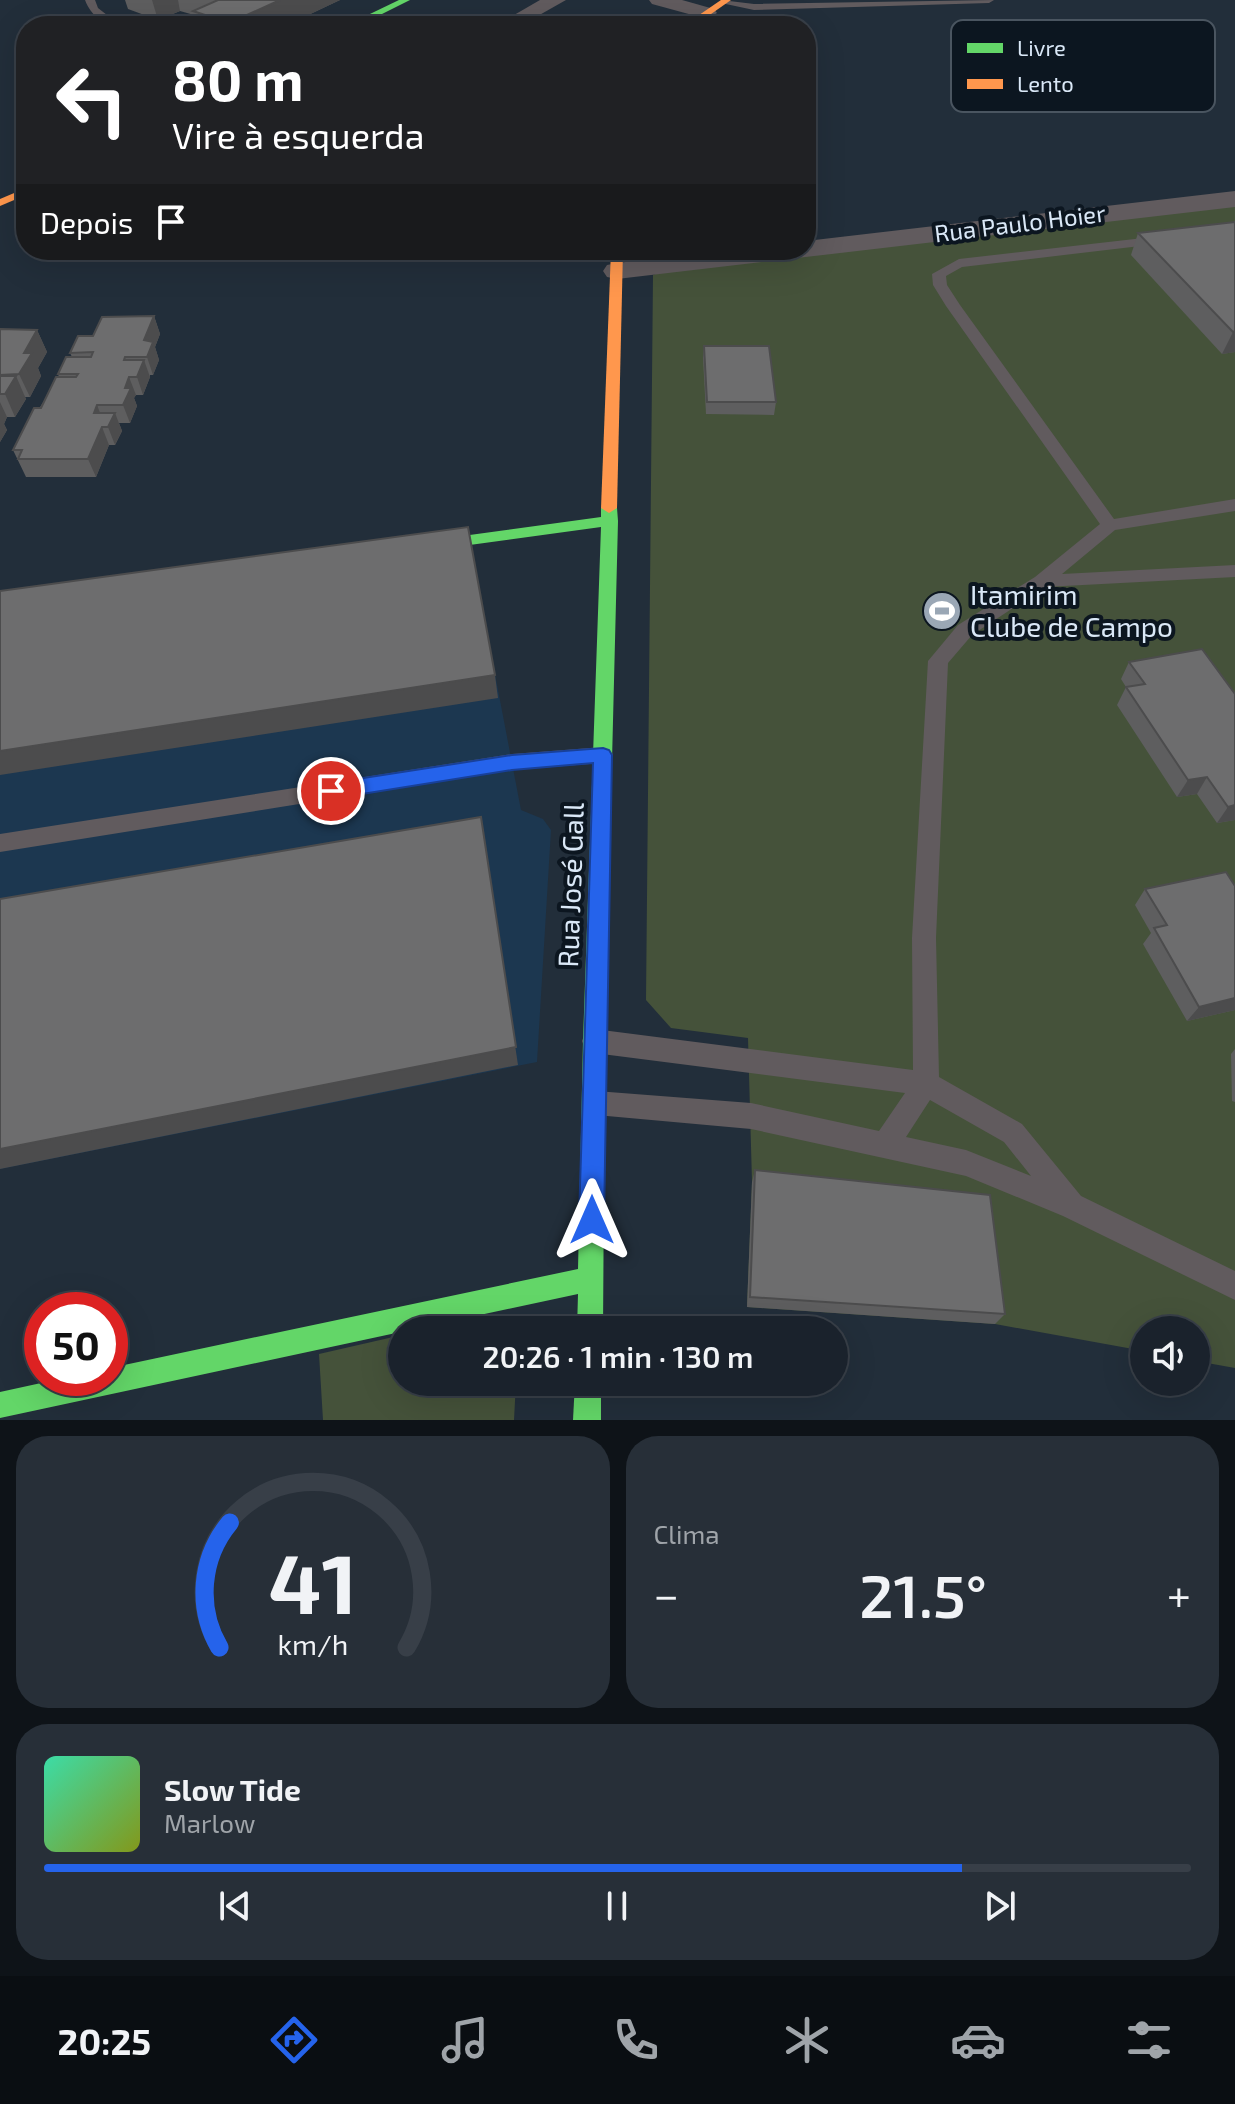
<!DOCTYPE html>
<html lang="pt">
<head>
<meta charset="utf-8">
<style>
	:root { --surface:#1a222c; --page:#272f38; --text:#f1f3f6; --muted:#9fa4a9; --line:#383f48; --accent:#2563eb }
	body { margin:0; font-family:"Exo 2",sans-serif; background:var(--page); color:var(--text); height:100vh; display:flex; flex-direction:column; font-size:30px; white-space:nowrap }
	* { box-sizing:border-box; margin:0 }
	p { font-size:26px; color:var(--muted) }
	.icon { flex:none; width:44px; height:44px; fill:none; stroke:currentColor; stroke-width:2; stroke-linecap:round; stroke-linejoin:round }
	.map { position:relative; height:1420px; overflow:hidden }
	.details { display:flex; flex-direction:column; gap:16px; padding:16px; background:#0e1318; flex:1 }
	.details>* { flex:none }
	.guide { position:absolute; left:16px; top:16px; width:800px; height:244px; border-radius:32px; box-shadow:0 8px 32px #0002,0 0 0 2px var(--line); background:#202124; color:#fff; overflow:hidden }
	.buttons { position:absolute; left:1130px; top:1316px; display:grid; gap:16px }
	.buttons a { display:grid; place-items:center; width:80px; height:80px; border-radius:50%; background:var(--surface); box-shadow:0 8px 32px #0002,0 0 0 2px var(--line); font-size:40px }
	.speed { position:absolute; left:24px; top:1292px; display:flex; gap:16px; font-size:40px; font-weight:700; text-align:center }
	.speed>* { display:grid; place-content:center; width:104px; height:104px; border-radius:50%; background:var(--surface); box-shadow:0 8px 32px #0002,0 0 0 2px var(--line); line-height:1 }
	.speed .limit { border:12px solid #d22; background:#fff; color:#111 }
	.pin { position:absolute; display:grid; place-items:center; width:68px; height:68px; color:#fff; margin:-34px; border:4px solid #fff; border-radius:50%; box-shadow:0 2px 8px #0007 }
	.me { position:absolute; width:88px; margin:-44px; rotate:0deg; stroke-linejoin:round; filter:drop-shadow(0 0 6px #0008) }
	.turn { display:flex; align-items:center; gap:28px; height:168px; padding:0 24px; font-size:36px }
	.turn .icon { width:104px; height:104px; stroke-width:2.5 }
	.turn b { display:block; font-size:56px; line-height:68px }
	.then { display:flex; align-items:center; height:76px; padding:0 24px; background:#0003; gap:16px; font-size:30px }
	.big { font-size:60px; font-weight:600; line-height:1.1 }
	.details .widget { flex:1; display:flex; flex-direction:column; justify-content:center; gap:12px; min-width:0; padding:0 28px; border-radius:32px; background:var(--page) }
	.details .dial { align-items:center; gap:0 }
	.dial svg { height:208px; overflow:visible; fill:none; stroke:var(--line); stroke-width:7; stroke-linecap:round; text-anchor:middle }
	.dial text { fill:var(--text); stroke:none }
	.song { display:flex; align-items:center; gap:24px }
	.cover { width:96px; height:96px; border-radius:12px; background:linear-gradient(135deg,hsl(160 70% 55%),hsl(70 70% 35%)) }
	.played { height:8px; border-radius:4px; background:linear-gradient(90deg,var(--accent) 80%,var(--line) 80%) }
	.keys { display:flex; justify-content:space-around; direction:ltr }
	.heat { display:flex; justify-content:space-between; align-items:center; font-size:44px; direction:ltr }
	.details .tiles { flex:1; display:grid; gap:16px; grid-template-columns:1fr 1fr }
	.widget:last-child { grid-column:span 2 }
	.trip { position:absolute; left:388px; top:1316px; width:460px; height:80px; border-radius:40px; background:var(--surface); box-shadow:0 8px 32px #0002,0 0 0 2px var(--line); font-weight:600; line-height:80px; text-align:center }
	.tabs { display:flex; height:128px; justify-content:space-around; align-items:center; background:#0a0e12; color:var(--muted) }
	.tabs .icon { width:56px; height:56px }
	.tabs .current { color:var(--accent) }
	.tabs b { font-size:36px; color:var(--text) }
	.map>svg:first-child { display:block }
</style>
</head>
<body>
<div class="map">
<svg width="1235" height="1420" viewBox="0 0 1235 1420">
	<rect width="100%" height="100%" fill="#222e3a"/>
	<polygon fill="#1c3750" points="471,549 521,810 543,819 551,830 537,1062 0,1169 0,615"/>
	<g fill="#45523a">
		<polygon points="1235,206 1235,1368 1196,1361 1196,1330 1144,1330 1144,1351 995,1324 747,1307 752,1182 748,1038 671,1028 646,1000 653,275 663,271"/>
		<polygon points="402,1335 402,1382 516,1382 514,1420 323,1420 319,1354"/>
	</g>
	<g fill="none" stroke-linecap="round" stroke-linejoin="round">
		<g fill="#615b5e" fill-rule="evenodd">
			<path d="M 85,0 L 95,0 L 98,8 L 121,26 C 104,26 91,16 85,0 Z"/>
			<polygon points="721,0 754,4 994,0 989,3 754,10 721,3"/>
			<path d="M 1161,236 L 1166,237 L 1166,243 L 962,267 L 946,276 L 947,285 L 960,305 L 1114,519 L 1235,499 L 1235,511 L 1115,530 L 1062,574 L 1235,565 L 1235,577 L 1045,587 L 972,635 L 948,663 L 936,938 L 939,1077 L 1022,1124 L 1081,1196 L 1235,1271 L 1235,1300 L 1063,1216 L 966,1176 L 751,1129 L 596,1115 L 587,1112 L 583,1103 L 587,1094 L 596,1091 L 751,1103 L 879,1131 L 905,1093 L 594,1053 L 585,1049 L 582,1041 L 585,1033 L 594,1029 L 913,1070 L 912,938 L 928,661 L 958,625 L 1035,577 L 1100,524 L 946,306 L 933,285 L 932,274 L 959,259 ZM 930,1100 L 1004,1142 L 1031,1176 L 966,1150 L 906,1137 Z"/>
			<polygon points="603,747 610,749 613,755 610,761 603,763 512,770 0,852 0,834 512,754"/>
		</g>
		<g fill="#615b5e" fill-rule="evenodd">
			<polygon points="540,0 566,0 520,26 504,26 502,22"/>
			<polygon points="649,0 682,0 714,9 717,13 707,19 652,4"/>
			<polygon points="1235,191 1235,207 617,279 607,277 603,271 607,265 617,263 729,250 806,250 806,241"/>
		</g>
		<g fill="#63d668" fill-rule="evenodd">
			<polygon points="399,0 410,0 358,26 345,26"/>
			<polygon points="609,503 617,508 618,521 605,1041 603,1330 577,1330 578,1294 0,1418 0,1392 64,1378 110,1378 110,1368 578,1269 583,1041 601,527 411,553 403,548 411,543 601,517 601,508"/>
			<polygon points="575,1382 601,1382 601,1420 573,1420"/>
		</g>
		<g fill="#ff974d" fill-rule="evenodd">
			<polygon points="721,0 731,0 694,26 683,26"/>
			<polygon points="26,188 26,195 0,206 0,199"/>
			<polygon points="611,250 623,250 617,508 609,513 601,508"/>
		</g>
	</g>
	<g fill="#5e5e5f">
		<polygon points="125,0 340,0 285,26 196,26 194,15 180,11 158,20 128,9"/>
		<polygon points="1235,222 1235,352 1222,354 1131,255 1138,233"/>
		<polygon points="154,316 160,334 155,347 159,360 153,375 150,375 150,377 143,395 136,395 134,398 137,406 130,423 119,423 122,431 115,445 109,445 96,477 26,477 13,450 59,377 58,374 72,357 70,353 93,336"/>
		<polygon points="0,329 37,330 47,352 38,368 41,376 30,397 25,397 26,399 15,417 7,417 4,424 7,430 0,442"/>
		<polygon points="704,346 776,402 774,415 706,414 703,358"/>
		<polygon points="1129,662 1235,694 1235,820 1217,823 1197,794 1177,797 1117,705 1126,687 1121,679"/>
		<polygon points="1145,889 1235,1010 1187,1021 1143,944 1151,933 1135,905"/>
		<polygon points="1235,1049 1235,1102 1232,1101 1231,1054"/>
		<polygon points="755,1170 1005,1314 995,1324 747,1307 752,1182"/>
	</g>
	<g fill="#4c4c4d">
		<polygon points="152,0 178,0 180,11 158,20"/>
		<polygon points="280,0 340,0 285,26 230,26 229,23"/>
		<polygon points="154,316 160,334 155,347 159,360 153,375 147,357 144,340"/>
		<polygon points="37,330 47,352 38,368 41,376 30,397 19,374 24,353"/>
		<polygon points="1235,331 1235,352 1222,354 1233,332"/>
		<polygon points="144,360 150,377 143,395 137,377"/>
		<polygon points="16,376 26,399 15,417 5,394"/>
		<polygon points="129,377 136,395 134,398 137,406 130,423 123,405 125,388"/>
		<polygon points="0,402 7,417 4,424 7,430 0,442"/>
		<polygon points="97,405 104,423 102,427 109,445 96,477 88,459 94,413"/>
		<polygon points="115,413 122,431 115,445 108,427"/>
		<polygon points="495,675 498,698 0,775 0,751"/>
		<polygon points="1207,777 1197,794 1177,797 1188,780"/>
		<polygon points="1235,805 1235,820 1217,823 1228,807"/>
		<polygon points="481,817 518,1065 0,1169 0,1149"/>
		<polygon points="1235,998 1235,1010 1187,1021 1199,1007"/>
	</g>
	<g fill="#6d6d6e" stroke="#4c4c4d" stroke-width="2">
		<polygon points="218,0 280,0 229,23 193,11"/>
		<polygon points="1235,222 1235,331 1233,332 1138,233"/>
		<polygon points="154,316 144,340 153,342 147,357 125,357 124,360 144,360 137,377 129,377 125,388 131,388 123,405 97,405 94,413 115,413 108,427 102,427 88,459 18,459 22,450 13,450 34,408 41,408 56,377 76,377 78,374 58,374 66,357 91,357 93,352 70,353 78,336 93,336 102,317"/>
		<polygon points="0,329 37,330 24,353 32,353 19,374 0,375"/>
		<polygon points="704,346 769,346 776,402 707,402"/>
		<polygon points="0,376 16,376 5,394 0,394"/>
		<polygon points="468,527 495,675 0,751 0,591"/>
		<polygon points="1202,649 1235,694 1235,805 1228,807 1207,777 1188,780 1126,687 1145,684 1129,662"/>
		<polygon points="481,817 516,1047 0,1149 0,899"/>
		<polygon points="1226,872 1235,886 1235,998 1199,1007 1154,928 1167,925 1145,889"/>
		<polygon points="755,1170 990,1195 1005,1314 750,1297"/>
	</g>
	<polygon fill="#2563eb" stroke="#184099" stroke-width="2" points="603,748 609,750 612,755 604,1220 601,1229 592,1233 583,1229 579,1220 593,763 512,770 331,799 324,796 321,791 324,785 331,783 512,755"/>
	<defs>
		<symbol id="stadium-disc" viewBox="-11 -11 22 22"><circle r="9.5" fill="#9aa7b5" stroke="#0c1620"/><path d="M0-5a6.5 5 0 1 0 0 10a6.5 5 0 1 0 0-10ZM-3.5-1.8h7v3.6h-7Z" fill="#fff"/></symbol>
	</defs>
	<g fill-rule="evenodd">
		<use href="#stadium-disc" x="920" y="589" width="44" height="44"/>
	</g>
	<g text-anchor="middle" stroke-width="8" stroke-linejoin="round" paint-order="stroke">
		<g font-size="24" fill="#dae8f7" stroke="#0c1620">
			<text transform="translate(1020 224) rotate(-7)" y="8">Rua Paulo Hoier</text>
		</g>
		<g font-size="28" fill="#dae8f7" stroke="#0c1620" text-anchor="start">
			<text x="970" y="605">Itamirim<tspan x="970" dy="32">Clube de Campo</tspan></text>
		</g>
		<g font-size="28" fill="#dae8f7" stroke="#0c1620">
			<text transform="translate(571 885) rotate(-88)" y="10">Rua José Gall</text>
		</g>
	</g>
	<rect x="951" y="20" width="264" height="92" rx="12" fill="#0c1620" stroke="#4a5560" stroke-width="2"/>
	<rect x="967" y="43" width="36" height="10" fill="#63d668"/>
	<rect x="967" y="79" width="36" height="10" fill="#ff974d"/>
	<g font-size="22" fill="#dae8f7">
		<text x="1017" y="56">Livre</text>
		<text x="1017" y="92">Lento</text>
	</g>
</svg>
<div class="buttons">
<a><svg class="icon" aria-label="sound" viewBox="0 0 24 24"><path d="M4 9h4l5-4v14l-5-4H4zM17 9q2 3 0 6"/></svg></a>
</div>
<div class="speed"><div class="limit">50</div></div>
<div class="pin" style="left:331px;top:791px;background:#d93025"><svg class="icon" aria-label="arrive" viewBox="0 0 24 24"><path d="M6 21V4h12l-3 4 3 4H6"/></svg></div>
<svg class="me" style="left:592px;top:1220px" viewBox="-20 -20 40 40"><path d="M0-17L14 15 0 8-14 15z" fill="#2563eb" stroke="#fff" stroke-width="4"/></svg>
<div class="trip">20:26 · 1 min · 130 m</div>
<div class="guide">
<div class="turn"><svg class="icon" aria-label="left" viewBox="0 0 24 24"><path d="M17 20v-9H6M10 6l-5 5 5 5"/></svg><div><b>80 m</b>Vire à esquerda</div></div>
<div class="then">Depois<svg class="icon" aria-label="arrive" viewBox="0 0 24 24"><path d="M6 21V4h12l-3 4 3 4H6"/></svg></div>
</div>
</div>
<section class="details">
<div class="tiles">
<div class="widget dial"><svg viewBox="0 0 100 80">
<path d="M14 69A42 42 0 1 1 86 69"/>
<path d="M14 69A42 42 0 0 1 18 21" stroke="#2563eb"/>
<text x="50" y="56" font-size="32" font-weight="700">41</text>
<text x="50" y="72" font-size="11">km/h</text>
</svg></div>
<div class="widget"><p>Clima</p>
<div class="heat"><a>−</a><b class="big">21.5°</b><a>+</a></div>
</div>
<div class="widget">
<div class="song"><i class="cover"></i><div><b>Slow Tide</b><p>Marlow</p></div></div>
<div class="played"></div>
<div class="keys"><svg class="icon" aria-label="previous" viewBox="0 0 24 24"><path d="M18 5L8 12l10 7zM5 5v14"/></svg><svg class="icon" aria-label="pause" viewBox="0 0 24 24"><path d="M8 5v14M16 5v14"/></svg><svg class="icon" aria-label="next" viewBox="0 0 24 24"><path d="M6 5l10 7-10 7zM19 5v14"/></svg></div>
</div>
</div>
</section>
<nav class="tabs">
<b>20:25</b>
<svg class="icon current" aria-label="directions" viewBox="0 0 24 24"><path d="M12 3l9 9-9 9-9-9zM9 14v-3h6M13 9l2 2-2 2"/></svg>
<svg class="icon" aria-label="music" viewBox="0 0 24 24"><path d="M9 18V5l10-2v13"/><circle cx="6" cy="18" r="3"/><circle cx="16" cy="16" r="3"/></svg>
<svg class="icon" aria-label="phone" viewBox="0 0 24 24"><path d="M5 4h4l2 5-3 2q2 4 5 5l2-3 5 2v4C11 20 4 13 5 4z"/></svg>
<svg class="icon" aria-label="climate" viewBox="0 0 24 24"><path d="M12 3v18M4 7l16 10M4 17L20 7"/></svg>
<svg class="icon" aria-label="car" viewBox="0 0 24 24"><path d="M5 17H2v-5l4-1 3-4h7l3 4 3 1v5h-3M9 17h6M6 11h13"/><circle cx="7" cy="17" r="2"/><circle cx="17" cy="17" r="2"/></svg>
<svg class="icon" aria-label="filters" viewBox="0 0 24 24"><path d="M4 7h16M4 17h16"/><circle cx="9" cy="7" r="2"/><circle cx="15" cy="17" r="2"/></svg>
</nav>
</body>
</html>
